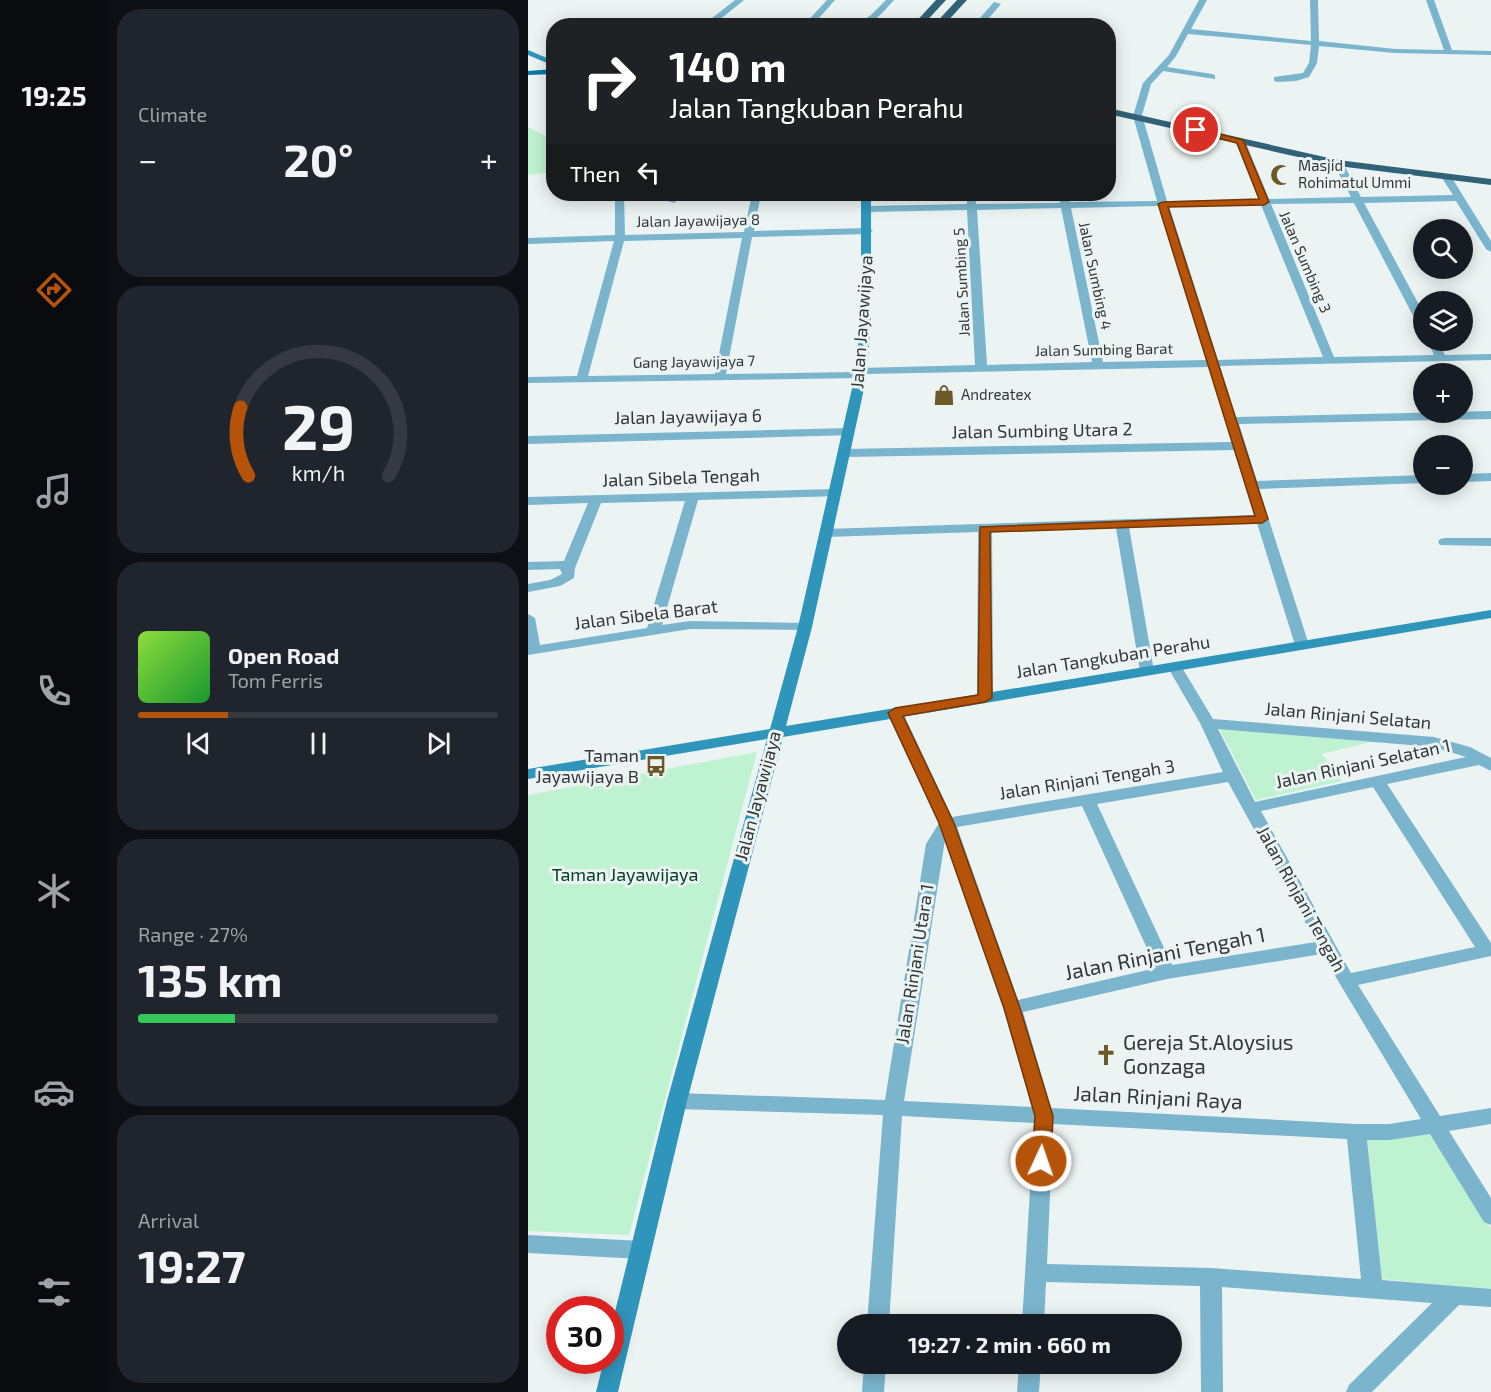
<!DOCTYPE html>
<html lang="en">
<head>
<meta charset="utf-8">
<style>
	:root { --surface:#171b24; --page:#20242c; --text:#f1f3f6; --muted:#9ea1a6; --line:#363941; --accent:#b45309 }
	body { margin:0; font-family:"Exo 2",sans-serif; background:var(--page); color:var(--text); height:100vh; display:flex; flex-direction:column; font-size:22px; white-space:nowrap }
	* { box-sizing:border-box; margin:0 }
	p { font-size:20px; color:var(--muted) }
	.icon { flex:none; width:33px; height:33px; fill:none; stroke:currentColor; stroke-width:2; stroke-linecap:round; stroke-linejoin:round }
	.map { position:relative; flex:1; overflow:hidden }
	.details { display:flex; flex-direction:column; gap:9px; padding:9px; background:#0d0f14; width:420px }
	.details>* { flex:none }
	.top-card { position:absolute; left:18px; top:18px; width:570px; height:183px; border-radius:24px; box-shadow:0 3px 15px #0003; background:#202124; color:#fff; overflow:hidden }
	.fabs { position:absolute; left:885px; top:219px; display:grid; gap:12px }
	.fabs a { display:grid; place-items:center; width:60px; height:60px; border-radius:50%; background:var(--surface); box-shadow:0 3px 15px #0003; font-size:30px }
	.speed { position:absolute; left:18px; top:1296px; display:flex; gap:12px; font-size:30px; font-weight:700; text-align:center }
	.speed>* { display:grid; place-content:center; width:78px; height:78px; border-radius:50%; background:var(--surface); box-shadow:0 3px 15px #0003; line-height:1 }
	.speed .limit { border:9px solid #d22; background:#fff; color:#111 }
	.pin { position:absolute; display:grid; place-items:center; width:51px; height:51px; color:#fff; margin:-26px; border:3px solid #fff; border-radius:50%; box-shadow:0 2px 6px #0007 }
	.me { position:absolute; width:66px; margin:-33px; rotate:3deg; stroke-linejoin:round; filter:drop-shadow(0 0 4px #0008) }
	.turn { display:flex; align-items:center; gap:21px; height:126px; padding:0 24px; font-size:27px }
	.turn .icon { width:78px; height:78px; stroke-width:2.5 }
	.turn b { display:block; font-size:42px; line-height:51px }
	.then { display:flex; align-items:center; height:57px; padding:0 24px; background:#0003; gap:12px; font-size:22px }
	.big { font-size:45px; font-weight:700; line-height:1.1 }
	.details .widget { flex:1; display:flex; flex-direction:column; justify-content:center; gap:9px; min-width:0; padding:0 21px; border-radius:24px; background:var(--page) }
	.details .dial { align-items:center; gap:0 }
	.dial svg { height:156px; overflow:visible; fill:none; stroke:var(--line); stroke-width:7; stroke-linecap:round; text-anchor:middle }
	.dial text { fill:var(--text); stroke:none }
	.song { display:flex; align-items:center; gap:18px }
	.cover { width:72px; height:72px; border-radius:9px; background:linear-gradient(135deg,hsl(90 70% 55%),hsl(130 70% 35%)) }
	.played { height:6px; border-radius:3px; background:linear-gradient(90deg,var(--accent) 25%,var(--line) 25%) }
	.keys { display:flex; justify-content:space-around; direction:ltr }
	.heat { display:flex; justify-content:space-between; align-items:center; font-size:33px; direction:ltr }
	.charge { height:9px; border-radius:4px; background:linear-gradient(90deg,#34c759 27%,var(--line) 0) }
	.trip { position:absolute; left:309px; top:1314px; width:345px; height:60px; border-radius:30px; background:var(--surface); box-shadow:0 3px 15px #0003; font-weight:700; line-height:60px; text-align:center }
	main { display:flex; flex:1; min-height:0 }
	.tab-bar { display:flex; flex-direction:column; width:108px; justify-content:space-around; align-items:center; background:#090b0e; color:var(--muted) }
	.tab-bar .icon { width:42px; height:42px }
	.tab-bar .selected { color:var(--accent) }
	.tab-bar b { font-size:27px; color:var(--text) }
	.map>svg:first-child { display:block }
</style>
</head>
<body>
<main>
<nav class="tab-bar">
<b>19:25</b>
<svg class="icon selected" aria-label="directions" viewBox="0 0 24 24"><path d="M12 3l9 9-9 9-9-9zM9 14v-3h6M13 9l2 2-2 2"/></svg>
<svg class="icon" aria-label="music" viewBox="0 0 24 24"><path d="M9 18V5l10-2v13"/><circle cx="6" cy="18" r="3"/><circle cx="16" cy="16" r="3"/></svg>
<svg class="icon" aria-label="phone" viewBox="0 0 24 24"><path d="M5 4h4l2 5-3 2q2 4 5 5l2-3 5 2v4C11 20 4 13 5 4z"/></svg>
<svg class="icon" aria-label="climate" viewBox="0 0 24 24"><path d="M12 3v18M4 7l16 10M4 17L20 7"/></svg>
<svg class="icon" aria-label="car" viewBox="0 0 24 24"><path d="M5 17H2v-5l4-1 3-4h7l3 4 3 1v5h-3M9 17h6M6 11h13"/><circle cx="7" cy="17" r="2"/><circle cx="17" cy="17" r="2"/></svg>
<svg class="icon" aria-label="filters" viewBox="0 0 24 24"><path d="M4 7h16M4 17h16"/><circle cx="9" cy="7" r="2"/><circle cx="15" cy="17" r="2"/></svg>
</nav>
<section class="details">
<div class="widget"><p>Climate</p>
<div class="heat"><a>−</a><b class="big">20°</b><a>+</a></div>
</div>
<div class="widget dial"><svg viewBox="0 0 100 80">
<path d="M14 69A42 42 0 1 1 86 69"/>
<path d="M14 69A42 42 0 0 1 10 34" stroke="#b45309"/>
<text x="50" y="56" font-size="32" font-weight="700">29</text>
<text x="50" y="72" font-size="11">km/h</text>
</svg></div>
<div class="widget">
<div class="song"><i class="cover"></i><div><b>Open Road</b><p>Tom Ferris</p></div></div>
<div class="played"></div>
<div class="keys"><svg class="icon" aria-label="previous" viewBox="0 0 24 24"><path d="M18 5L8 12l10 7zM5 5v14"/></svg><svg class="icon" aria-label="pause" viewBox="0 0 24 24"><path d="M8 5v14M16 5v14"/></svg><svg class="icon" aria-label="next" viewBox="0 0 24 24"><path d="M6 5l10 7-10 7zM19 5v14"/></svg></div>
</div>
<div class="widget"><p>Range · 27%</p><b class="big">135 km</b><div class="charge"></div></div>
<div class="widget"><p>Arrival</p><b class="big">19:27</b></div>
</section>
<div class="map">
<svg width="963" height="1392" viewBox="0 0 963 1392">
	<rect width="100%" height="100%" fill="#ecf3f3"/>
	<g fill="#bef2d1">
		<polygon points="0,127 25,140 25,172 0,175"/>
		<polygon points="691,728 843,742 794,754 814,781 728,800"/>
		<polygon points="229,752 101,1235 0,1231 0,795"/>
		<polygon points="906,1133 945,1203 963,1229 963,1290 854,1279 839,1138"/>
	</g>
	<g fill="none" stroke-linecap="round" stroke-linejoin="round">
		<g fill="#7ab4cd" fill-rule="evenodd">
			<polygon points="207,0 216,0 184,26 174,26"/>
			<polygon points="299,0 307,0 284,26 275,26"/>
			<path d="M 358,0 L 366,0 C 355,12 345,26 328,26 L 343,15 Z"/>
			<path d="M 671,0 L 679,0 L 663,29 L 783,41 L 782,0 L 790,0 L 791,41 L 867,49 L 916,50 L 898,0 L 906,0 L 924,50 L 963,51 L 963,55 L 867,53 L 791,46 L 789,63 L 781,77 L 768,81 L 749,82 L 746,81 L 746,77 L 775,73 L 781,63 L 783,45 L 660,34 L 648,56 L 639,67 L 684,74 L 687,75 L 687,79 L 635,71 L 623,84 L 614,115 L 639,201 L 731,199 L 707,141 L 712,138 L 717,141 L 741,199 L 823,197 L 805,163 L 810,160 L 815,163 L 833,197 L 925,195 L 914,178 L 919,175 L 924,178 L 963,241 L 963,252 L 958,249 L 928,201 L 836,203 L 896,314 L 896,328 L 890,325 L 826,203 L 743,204 L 806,357 L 906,355 L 899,340 L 910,340 L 917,355 L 963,354 L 963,360 L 692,366 L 708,417 L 963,411 L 963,419 L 711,424 L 729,481 L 896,475 L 896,483 L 731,489 L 781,645 L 779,648 L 769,648 L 767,645 L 729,523 L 601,527 L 626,671 L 619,675 L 612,671 L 588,528 L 464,532 L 465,698 L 457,703 L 449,698 L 450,532 L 298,537 L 291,533 L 298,529 L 727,515 L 706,450 L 317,457 L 311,453 L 317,449 L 704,442 L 681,367 L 338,374 L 333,378 L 0,383 L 0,377 L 49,376 L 86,241 L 0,244 L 0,238 L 87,235 L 87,194 L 96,194 L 97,235 L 216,232 L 224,194 L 233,194 L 226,231 L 340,228 L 345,231 L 340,234 L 224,237 L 198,374 L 328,372 L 333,368 L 447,365 L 439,210 L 339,212 L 334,209 L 339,206 L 439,204 L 439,194 L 447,194 L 448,204 L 532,203 L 531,194 L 539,194 L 542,202 L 629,201 L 605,116 L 615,83 L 641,55 ZM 733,205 L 795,357 L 690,360 L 641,206 ZM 631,206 L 678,360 L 575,362 L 543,208 ZM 533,208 L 564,362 L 459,365 L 449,210 ZM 214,238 L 187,374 L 60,376 L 96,241 Z"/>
			<polygon points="466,2 473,4 454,26 445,26"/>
			<polygon points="142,194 151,194 147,203 139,201"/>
			<polygon points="322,428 326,429 326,435 0,444 0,436"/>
			<polygon points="963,473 963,481 934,482 934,474"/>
			<polygon points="306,489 312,493 311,496 170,500 134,625 162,621 277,623 284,627 282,630 162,629 0,655 0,614 7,618 12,645 119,628 157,501 73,503 47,568 46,578 32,586 0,592 0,584 22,580 34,574 32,569 0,570 0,562 36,561 60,503 0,505 0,497"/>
			<polygon points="917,538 963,538 963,546 912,545 910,542 912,539"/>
			<path d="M 646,662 L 653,666 L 685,719 L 906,737 L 942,747 L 963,758 L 963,771 L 951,765 L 859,784 L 963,943 L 963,956 L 830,985 L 912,1116 L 963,1108 L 963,1124 L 921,1131 L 963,1198 L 963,1225 L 956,1222 L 902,1134 L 861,1140 L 839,1140 L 854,1280 L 963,1289 L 963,1307 L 931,1305 L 844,1392 L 818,1392 L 821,1385 L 904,1303 L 694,1287 L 695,1392 L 673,1392 L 672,1286 L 518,1282 L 516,1324 L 494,1324 L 506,1123 L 374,1116 L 361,1324 L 339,1324 L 355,1115 L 149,1109 L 142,1106 L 139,1101 L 142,1096 L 149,1093 L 357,1100 L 398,844 L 411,823 L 359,713 L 362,710 L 372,710 L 375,713 L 424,817 L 695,772 L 672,723 L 639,666 ZM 690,729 L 906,747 L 938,757 L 727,802 ZM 700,782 L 788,942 L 644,965 L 569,804 ZM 845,787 L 947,947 L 823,973 L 733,811 ZM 554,806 L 628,968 L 490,1000 L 429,827 ZM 417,840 L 475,1008 L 504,1107 L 376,1101 ZM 794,954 L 893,1119 L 861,1124 L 828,1124 L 523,1108 L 495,1012 L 639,979 ZM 525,1124 L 819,1139 L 833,1279 L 683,1268 L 519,1264 Z"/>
			<polygon points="0,1235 113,1241 120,1244 123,1250 120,1256 113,1259 0,1253"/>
			<polygon points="336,1364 358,1364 356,1392 334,1392"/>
			<polygon points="491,1364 513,1364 511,1392 489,1392"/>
		</g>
		<g fill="#2f95ba" fill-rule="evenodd">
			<polygon points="0,50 26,61 26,66 0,55"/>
			<polygon points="333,194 343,194 343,317 339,375 284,627 258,726 963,610 963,618 255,737 159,1101 90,1392 68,1392 76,1360 82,1360 82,1332 139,1101 239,739 0,779 0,769 242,729 270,627 327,375 333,317"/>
		</g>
		<polygon fill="#007ba0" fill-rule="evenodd" points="26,69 26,74 0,75 0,71"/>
		<g fill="#316277" fill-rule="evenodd">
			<polygon points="408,0 418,0 394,26 384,26"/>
			<polygon points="429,0 439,0 415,26 405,26"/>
			<polygon points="580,108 810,160 963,179 963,185 810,166 580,114"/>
		</g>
	</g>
	<polygon fill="#b45309" stroke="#753606" stroke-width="1.5" points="668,128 715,140 741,202 736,205 640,207 740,519 734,523 462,532 464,698 457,702 375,716 426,823 492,1008 525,1116 523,1161 520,1166 513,1168 507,1166 504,1161 507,1116 476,1008 411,823 360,713 367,708 450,695 452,527 727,516 630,204 635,202 731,199 709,143 665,132"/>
	<defs>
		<symbol id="mosque-bare" viewBox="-9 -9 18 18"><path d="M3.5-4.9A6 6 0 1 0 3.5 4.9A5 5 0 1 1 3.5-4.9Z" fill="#6d5928" stroke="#ecf3f3" stroke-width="2.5" paint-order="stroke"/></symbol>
		<symbol id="shop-bare" viewBox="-9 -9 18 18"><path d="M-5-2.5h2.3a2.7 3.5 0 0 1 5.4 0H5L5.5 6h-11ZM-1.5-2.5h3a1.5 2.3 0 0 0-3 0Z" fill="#6d5928" stroke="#ecf3f3" stroke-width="2.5" paint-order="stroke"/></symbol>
		<symbol id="bus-bare" viewBox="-9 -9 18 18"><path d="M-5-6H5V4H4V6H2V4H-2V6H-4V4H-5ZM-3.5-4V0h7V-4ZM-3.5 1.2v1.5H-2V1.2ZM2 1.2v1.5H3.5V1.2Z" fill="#6d5928" stroke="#ecf3f3" stroke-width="2.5" paint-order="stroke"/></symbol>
		<symbol id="church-bare" viewBox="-9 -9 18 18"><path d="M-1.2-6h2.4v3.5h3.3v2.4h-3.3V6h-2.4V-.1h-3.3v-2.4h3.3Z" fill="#6d5928" stroke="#ecf3f3" stroke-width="2.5" paint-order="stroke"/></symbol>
	</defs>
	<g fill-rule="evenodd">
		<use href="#mosque-bare" x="738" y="160" width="30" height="30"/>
		<use href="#shop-bare" x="401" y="380" width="30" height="30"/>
		<use href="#bus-bare" x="113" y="751" width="30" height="30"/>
		<use href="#church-bare" x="563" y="1040" width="30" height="30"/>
	</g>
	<g text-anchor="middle" stroke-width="6" stroke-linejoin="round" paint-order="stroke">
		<g font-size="15" fill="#343737" stroke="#ecf3f3" text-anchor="start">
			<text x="770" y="171">Masjid<tspan x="770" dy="17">Rohimatul Ummi</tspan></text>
			<text x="433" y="400">Andreatex</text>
		</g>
		<g font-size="15" fill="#343737" stroke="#ecf3f3">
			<text transform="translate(170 221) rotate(-1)" y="5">Jalan Jayawijaya 8</text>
			<text transform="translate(777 262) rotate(67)" y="5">Jalan Sumbing 3</text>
			<text transform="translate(567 276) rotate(78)" y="5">Jalan Sumbing 4</text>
			<text transform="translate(434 282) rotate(-93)" y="5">Jalan Sumbing 5</text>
			<text transform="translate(576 350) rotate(-1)" y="5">Jalan Sumbing Barat</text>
			<text transform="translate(166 362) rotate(-1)" y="5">Gang Jayawijaya 7</text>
		</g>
		<g font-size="18" fill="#343737" stroke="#ecf3f3">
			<text transform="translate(334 322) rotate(-86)" y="6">Jalan Jayawijaya</text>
			<text transform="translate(160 417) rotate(-1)" y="6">Jalan Jayawijaya 6</text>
			<text transform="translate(514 431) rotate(-1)" y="6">Jalan Sumbing Utara 2</text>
			<text transform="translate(153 478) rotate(-2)" y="6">Jalan Sibela Tengah</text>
			<text transform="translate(118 615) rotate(-7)" y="6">Jalan Sibela Barat</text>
			<text transform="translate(585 657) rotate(-9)" y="6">Jalan Tangkuban Perahu</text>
			<text transform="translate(820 716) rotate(5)" y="6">Jalan Rinjani Selatan</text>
			<text transform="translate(835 764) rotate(-12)" y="6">Jalan Rinjani Selatan 1</text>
			<text transform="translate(559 780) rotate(-9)" y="6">Jalan Rinjani Tengah 3</text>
			<text transform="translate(230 796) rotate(-75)" y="6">Jalan Jayawijaya</text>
			<text transform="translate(773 899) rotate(61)" y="6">Jalan Rinjani Tengah</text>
			<text transform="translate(387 964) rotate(-81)" y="6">Jalan Rinjani Utara 1</text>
		</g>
		<g font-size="18" fill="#343737" stroke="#ecf3f3" text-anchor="end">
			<text x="111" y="762">Taman<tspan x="111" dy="21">Jayawijaya B</tspan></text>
		</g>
		<g font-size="18" fill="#044025" stroke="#ecf3f3">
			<text x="97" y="881">Taman Jayawijaya</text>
		</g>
		<g font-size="21" fill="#343737" stroke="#ecf3f3">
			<text transform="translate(637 954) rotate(-11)" y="7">Jalan Rinjani Tengah 1</text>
			<text transform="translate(630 1098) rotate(3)" y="7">Jalan Rinjani Raya</text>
		</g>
		<g font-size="21" fill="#343737" stroke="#ecf3f3" text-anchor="start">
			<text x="595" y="1050">Gereja St.Aloysius<tspan x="595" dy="24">Gonzaga</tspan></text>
		</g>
	</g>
</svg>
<div class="fabs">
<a><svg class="icon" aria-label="search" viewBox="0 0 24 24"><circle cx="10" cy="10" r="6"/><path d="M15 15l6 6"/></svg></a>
<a><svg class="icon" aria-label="layers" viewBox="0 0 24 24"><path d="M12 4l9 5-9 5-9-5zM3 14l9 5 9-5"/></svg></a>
<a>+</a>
<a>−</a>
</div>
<div class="speed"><div class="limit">30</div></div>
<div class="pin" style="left:668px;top:130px;background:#d93025"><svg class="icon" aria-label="arrive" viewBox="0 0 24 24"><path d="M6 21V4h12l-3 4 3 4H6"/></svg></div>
<svg class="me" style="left:513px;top:1161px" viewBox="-20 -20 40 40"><circle r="17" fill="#b45309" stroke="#fff" stroke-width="3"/><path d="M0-11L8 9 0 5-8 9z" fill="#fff"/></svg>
<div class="trip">19:27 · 2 min · 660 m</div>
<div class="top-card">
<div class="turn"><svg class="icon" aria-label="right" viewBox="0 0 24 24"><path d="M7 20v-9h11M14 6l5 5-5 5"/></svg><div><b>140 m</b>Jalan Tangkuban Perahu</div></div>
<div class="then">Then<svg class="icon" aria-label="left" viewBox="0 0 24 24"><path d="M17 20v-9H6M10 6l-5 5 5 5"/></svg></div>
</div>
</div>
</main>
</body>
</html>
